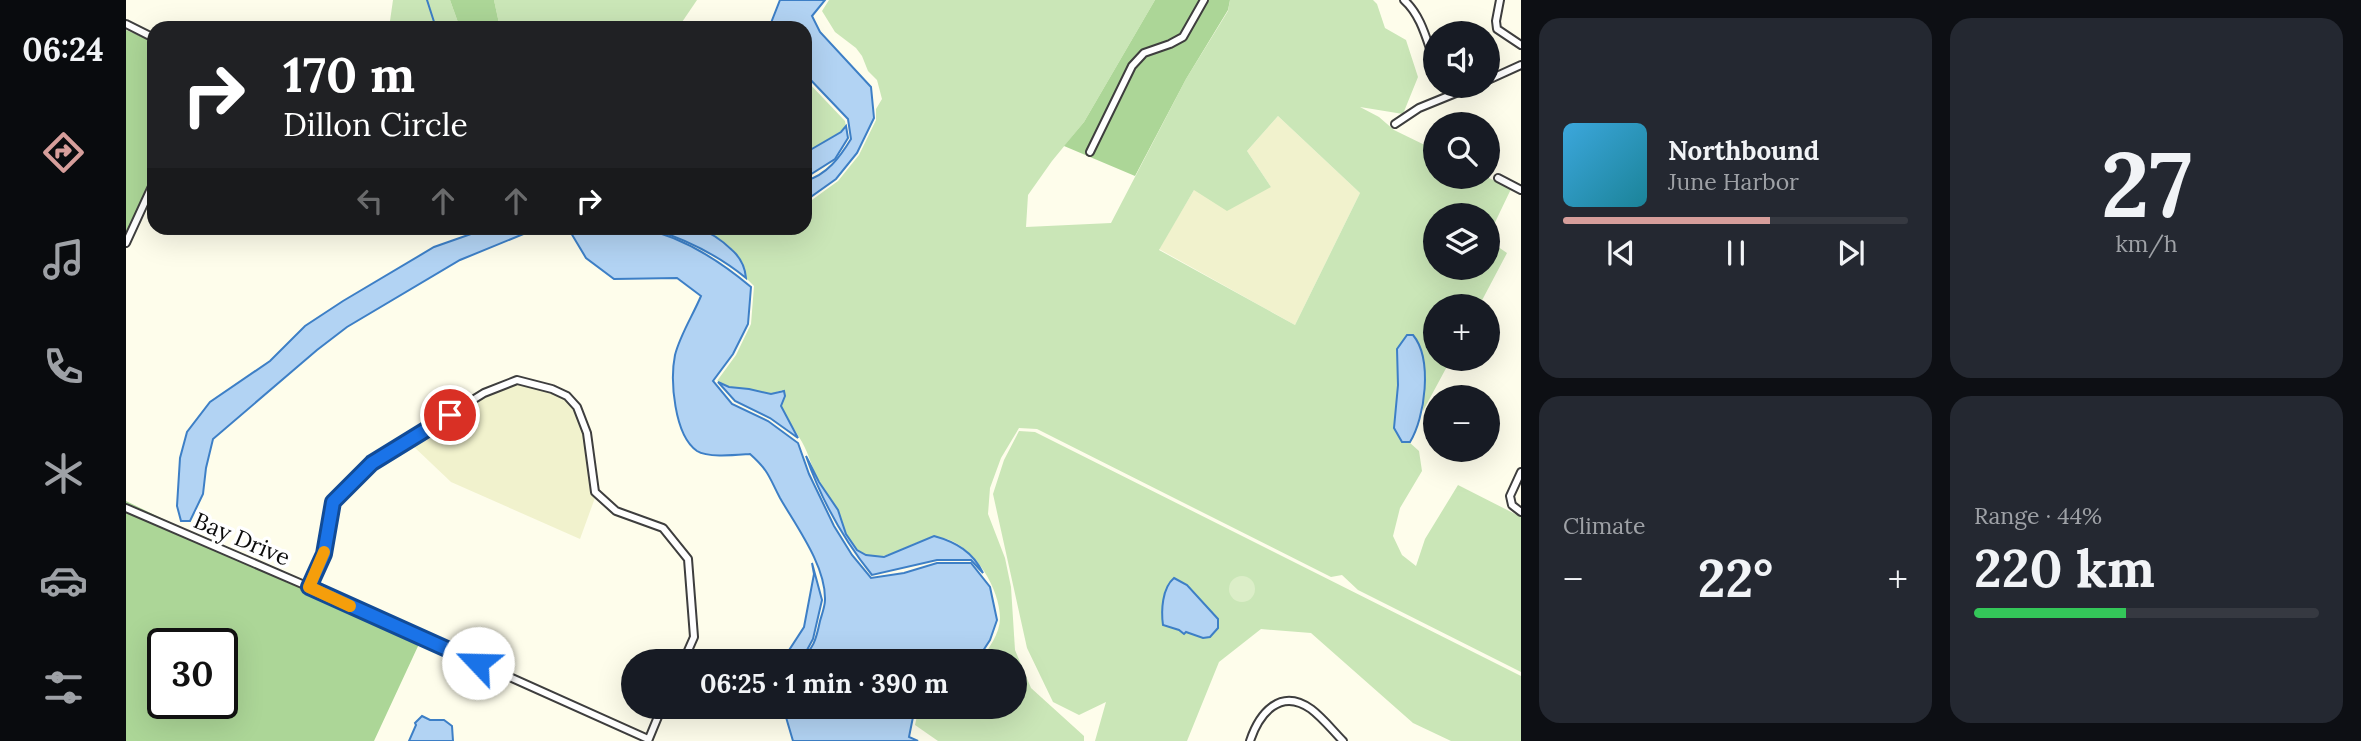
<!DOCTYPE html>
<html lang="en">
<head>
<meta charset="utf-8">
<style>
	:root { --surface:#171b24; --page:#242831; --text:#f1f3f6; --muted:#9ea1a6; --line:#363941; --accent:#d69e9b }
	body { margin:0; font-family:Lora,serif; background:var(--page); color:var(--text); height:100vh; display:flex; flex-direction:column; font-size:26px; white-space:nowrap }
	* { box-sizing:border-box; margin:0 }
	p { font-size:23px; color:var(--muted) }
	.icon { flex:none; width:38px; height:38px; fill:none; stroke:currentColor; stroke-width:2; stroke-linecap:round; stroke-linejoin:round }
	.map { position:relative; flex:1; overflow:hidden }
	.sheet { display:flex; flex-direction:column; gap:18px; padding:18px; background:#0d0f14; width:840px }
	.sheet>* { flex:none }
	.guide { position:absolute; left:21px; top:21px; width:665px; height:214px; border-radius:21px; box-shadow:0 7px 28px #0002; background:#202124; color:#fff; overflow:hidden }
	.buttons { position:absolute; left:1297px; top:21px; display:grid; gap:14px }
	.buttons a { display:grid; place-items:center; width:77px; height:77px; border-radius:50%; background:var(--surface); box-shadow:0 7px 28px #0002; font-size:35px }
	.speed { position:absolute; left:21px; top:628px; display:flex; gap:14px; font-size:35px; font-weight:700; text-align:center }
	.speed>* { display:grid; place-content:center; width:91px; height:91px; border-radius:50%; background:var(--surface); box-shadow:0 7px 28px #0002; line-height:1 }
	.speed .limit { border:4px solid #111; border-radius:10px; background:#fff; color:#111 }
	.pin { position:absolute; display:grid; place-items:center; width:60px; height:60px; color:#fff; margin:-30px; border:4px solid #fff; border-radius:50%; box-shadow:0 2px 7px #0007 }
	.me { position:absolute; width:77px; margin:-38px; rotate:294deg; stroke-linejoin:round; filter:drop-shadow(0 0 5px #0008) }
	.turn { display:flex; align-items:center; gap:24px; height:147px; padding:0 21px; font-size:32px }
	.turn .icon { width:91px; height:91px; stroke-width:2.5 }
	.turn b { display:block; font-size:49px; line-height:60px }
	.lanes { display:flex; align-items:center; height:66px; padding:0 21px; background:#0003; justify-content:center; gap:35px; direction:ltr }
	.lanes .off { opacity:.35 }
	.big { font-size:52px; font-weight:800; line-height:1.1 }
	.sheet .tile { flex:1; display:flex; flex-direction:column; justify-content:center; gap:10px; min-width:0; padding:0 24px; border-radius:21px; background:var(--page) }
	.sheet .dial { align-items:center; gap:0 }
	.dial b { font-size:91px; line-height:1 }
	.song { display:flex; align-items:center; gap:21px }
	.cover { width:84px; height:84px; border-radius:10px; background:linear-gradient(135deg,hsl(200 70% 55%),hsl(190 70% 35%)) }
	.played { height:7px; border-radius:4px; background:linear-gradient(90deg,var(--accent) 60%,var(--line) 60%) }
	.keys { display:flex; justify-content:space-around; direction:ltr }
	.heat { display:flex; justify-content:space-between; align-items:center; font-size:38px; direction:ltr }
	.charge { height:10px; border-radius:5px; background:linear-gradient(90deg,#34c759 44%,var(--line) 0) }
	.sheet .tiles { flex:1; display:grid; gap:18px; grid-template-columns:repeat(2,1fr) }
	.trip { position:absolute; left:495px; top:649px; width:406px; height:70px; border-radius:35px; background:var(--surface); box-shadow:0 7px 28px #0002; font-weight:800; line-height:70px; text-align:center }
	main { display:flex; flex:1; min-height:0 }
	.menu { display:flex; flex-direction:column; width:126px; justify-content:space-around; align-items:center; background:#090b0e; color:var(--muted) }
	.menu .icon { width:49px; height:49px }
	.menu .active { color:var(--accent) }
	.menu b { font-size:32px; color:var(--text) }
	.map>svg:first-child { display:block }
</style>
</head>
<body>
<main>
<nav class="menu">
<b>06:24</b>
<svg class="icon active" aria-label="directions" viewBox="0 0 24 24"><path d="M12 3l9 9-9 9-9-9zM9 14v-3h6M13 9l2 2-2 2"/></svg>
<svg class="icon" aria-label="music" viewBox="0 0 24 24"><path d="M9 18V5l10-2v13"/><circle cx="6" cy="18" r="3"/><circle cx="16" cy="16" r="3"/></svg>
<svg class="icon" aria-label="phone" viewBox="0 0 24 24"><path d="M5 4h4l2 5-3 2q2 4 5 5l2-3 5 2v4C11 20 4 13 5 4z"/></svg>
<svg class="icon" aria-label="climate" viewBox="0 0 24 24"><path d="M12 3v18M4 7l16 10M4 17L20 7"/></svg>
<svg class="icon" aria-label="car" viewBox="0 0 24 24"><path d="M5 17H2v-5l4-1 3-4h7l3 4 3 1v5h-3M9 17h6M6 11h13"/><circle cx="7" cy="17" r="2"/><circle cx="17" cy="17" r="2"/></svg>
<svg class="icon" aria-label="filters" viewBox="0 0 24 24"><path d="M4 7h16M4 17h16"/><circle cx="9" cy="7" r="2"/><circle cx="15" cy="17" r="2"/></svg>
</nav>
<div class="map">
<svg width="1395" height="741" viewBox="0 0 1395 741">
	<rect width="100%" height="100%" fill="#fefdeb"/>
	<g fill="#f1f2cd">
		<polygon points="1152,116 1234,193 1169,325 1033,249 1068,190 1145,187 1121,151"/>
		<polygon points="394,380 445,401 457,433 470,495 454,539 325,482 285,444 373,386"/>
	</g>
	<g fill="#cae6b7" fill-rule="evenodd">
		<polygon points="267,0 324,0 334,28 263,28"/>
		<polygon points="368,0 571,0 552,28 374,28"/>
		<path d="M 703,0 L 1029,0 L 958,122 L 926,161 L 902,195 L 900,227 L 985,223 L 1060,79 L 1102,11 L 1104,0 L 1247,0 L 1251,4 L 1259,28 L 1280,40 L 1292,77 L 1277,114 L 1234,107 L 1253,117 L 1268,130 L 1309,150 L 1309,177 L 1361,177 L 1385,189 L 1362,237 L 1362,215 L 1309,215 L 1309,268 L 1362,268 L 1362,240 L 1381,253 L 1353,306 L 1309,306 L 1309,359 L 1325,359 L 1297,411 C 1297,387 1304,355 1287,336 L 1271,349 L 1272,385 L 1268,428 L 1276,442 L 1283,442 L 1293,451 L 1296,471 L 1274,508 L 1267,536 L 1276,555 L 1290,566 L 1299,539 L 1332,485 L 1395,517 L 1395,672 L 1232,590 L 1216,575 L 1205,577 L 911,429 L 893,428 L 875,458 L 864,488 L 862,514 L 879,558 L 885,587 L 889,650 L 905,688 L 958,736 L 958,741 L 812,741 L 789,725 L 793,707 L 889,707 L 889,662 L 854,661 C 862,649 874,634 874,618 C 874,589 849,548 821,539 C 790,530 758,573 731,550 C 719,541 719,525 713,512 C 708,501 699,492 693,481 C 686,469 683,454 676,442 C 669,430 661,418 655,406 L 657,400 L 656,390 L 645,394 L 623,389 L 603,387 L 591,381 L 610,355 L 625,324 L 628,286 L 620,278 C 619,252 594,237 572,228 L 679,228 L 679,205 L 712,181 L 733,155 L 750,120 L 750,109 L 756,99 L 751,80 L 742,71 L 736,56 L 730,48 L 709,32 L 696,11 ZM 1152,116 L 1234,193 L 1169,325 L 1033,250 L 1068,190 L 1101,211 L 1145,187 L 1121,151 Z"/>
		<polygon points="679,79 719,121 720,126 714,132 679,153"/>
		<polygon points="893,431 909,432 1395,676 1395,741 1325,741 1287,723 1185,633 1135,629 1093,662 1061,741 969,741 980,702 953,715 927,702 901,648 867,494 878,460"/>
	</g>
	<g fill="#acd697" fill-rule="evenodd">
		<polygon points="324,0 368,0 374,28 334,28"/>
		<polygon points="1029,0 1104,0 1102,10 1060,79 1009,176 938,146 958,122"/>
		<polygon points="0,30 28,42 28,177 0,239"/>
		<path d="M 0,501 L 293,644 L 248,741 L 0,741 ZM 37,644 L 96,644 L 96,704 L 37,704 Z"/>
	</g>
	<circle fill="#dceec8" cx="1116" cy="589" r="13"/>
	<g fill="#b2d3f3" stroke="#3d7fc6" stroke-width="2">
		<path d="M 654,0 L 699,0 L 686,16 L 694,32 L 745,87 L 748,118 L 731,153 L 710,179 L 679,201 L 679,181 C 701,175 714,157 725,139 L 722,119 L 679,74 L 679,28 L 643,28 Z"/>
		<polygon points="720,126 722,138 709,159 679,178 679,153 715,132"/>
		<polygon points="362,228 412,228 334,260 221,327 191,350 87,439 80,468 77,494 64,521 55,521 51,506 54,458 61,432 84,402 144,361 179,326 217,301 308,247"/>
		<path d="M 442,228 C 464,227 493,224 514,228 C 555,236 594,261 625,287 L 622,324 L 607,354 L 587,381 L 606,404 L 642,421 L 672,443 L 683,474 L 708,526 L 726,555 L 745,578 L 778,573 L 811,563 L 845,563 L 864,587 L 871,620 L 864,640 L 851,660 L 672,661 C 688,649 690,640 694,621 C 696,614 699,606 699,600 C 700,566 670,526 654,498 C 643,477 643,471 624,454 C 610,455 582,458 571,451 C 548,435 544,380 549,355 C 554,335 567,315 575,296 L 551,278 L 488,279 L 460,258 Z"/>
		<path d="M 524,228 C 561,227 577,222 606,250 C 615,258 619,266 620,278 C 592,255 559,239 524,228 Z"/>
		<path d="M 1281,335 L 1287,335 C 1307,359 1299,418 1284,442 L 1276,442 L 1268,428 L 1272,385 L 1271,349 Z"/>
		<polygon points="592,382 603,387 623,389 645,394 658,391 659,396 655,406 672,438 644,418 609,401"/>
		<path d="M 680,456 L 693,482 L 712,510 L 720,534 L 731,550 L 740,555 L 758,557 L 808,536 C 830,542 847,552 857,573 L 845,560 L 811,560 L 746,575 C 717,539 695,499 680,456 Z"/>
		<polygon points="686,563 696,600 687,639 681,650 667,661 656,661 678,627 688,574"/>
		<path d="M 1048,578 L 1061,585 L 1092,619 L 1092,628 L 1084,637 L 1077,638 L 1060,632 L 1058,634 L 1053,630 L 1037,625 C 1035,611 1036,588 1048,578 Z"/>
		<polygon points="657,707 789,707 783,737 792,741 667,741"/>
		<polygon points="296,716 304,720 318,720 326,726 327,741 283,741 290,725 289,723"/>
	</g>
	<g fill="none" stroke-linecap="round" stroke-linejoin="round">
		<polyline stroke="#3d7fc6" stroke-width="2" points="301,0 310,28"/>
		<defs>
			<g id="street">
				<path d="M 1278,0 C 1296,16 1301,42 1309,63"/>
				<polyline points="1374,0 1370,21 1371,29 1395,45"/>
				<polyline points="0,24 28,38"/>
				<polyline points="1362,80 1395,65"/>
				<polyline points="1269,124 1293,108 1347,86"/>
				<polyline points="964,152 1006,66 1018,53 1044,44 1057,37 1078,0"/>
				<polyline points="1372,178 1395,190"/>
				<polyline points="0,243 28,182"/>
				<polyline points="1395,472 1384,496 1386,505 1395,512"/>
				<polyline points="0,508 183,587 522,739"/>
				<polyline points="183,587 198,553 207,502 245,463 358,393 391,380 426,389 441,396 451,407 461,433 469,492 490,511 537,528 562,559 568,637 557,662"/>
				<polyline points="522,741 536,707"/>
				<path d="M 1124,741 C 1133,714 1154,687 1185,709 C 1197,718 1207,731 1217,741"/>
			</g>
		</defs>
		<use href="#street" stroke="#3e3e3e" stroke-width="10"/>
		<use href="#street" stroke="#fff" stroke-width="6"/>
	</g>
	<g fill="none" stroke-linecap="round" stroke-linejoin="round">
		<defs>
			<polyline id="route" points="324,415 246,463 207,502 198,554 183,587 352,663"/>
		</defs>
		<use href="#route" stroke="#114b97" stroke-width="18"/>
		<use href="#route" stroke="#1a73e8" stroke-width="12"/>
		<polyline stroke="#f59e0b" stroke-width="12" points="198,552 183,587 224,606"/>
	</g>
	<g text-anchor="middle" stroke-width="7" stroke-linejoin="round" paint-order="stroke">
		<g font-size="23" fill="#0b0b0b" stroke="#fff">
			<text transform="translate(116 539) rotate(23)" y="8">Bay Drive</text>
		</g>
	</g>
</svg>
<div class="buttons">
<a><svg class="icon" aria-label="sound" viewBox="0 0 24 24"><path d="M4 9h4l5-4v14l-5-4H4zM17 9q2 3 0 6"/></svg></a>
<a><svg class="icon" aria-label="search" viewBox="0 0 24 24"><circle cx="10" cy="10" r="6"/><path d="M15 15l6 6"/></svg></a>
<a><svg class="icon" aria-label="layers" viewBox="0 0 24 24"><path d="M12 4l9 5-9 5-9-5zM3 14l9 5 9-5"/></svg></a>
<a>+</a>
<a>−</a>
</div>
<div class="speed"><div class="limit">30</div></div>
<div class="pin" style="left:324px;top:415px;background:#d93025"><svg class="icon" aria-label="arrive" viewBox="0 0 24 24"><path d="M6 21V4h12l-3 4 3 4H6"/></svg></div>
<svg class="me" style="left:352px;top:663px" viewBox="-20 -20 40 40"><circle r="19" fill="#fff"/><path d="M0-13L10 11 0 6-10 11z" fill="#1a73e8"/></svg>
<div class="trip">06:25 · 1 min · 390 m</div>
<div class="guide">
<div class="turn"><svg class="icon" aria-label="right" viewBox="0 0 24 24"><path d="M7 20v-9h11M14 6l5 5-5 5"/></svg><div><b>170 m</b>Dillon Circle</div></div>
<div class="lanes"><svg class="icon off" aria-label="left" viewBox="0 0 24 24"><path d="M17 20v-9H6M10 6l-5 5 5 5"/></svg><svg class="icon off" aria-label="ahead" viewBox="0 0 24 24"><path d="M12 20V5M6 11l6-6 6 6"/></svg><svg class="icon off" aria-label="ahead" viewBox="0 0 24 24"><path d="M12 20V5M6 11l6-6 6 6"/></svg><svg class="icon" aria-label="right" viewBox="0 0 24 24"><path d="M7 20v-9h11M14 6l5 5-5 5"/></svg></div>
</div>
</div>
<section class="sheet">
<div class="tiles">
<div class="tile">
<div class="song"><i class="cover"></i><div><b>Northbound</b><p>June Harbor</p></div></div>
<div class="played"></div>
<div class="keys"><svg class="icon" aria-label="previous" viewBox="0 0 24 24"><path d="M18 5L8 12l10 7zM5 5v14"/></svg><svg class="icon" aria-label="pause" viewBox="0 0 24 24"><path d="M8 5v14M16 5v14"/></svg><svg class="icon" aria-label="next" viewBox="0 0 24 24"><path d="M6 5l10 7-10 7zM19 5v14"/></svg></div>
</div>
<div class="tile dial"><b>27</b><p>km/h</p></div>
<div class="tile"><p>Climate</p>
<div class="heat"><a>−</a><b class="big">22°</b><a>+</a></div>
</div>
<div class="tile"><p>Range · 44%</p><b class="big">220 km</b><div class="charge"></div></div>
</div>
</section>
</main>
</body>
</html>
